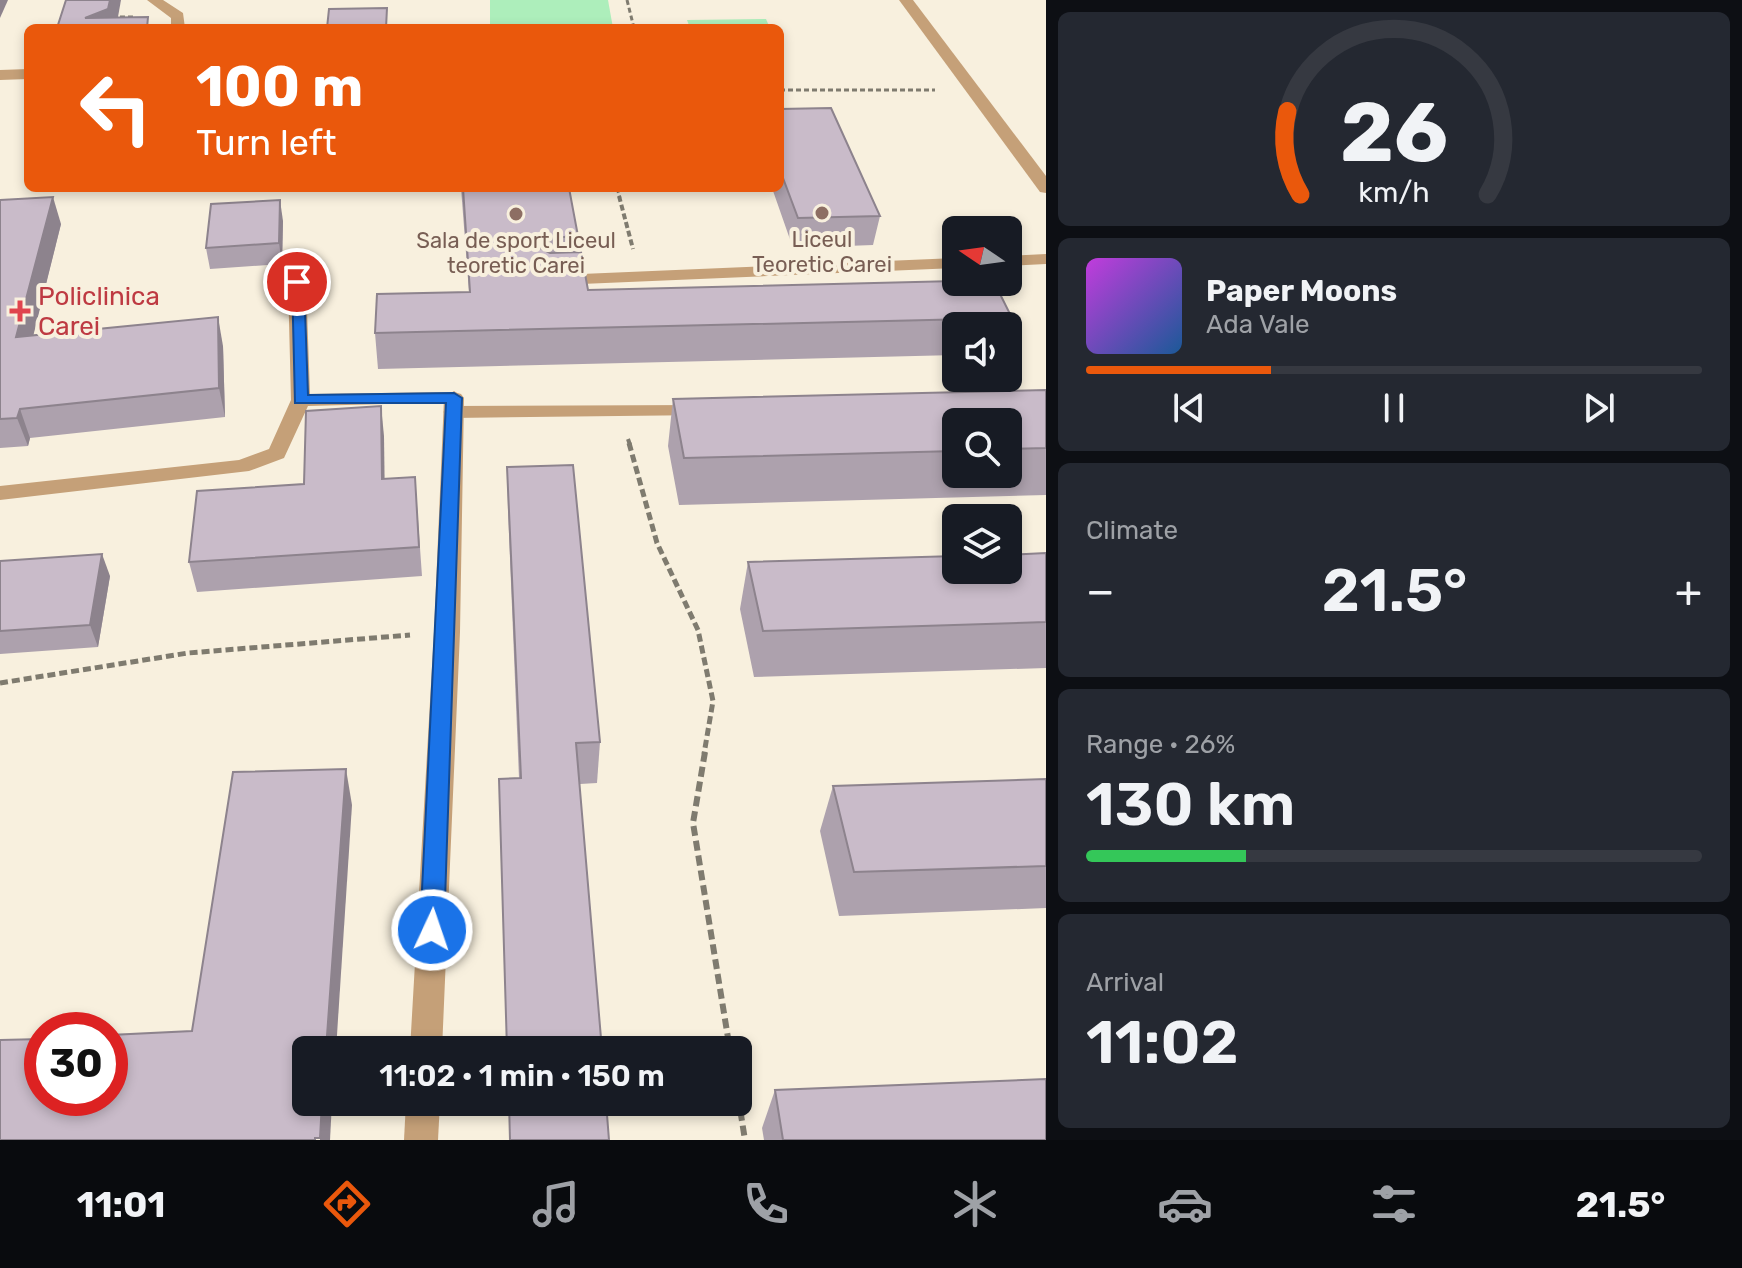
<!DOCTYPE html>
<html lang="en">
<head>
<meta charset="utf-8">
<style>
	:root { --surface:#171b24; --page:#242831; --text:#f1f3f6; --muted:#9ea1a6; --line:#363941; --accent:#ea580c }
	body { margin:0; font-family:Rubik,sans-serif; background:var(--page); color:var(--text); height:100vh; display:flex; flex-direction:column; font-size:30px; white-space:nowrap }
	* { box-sizing:border-box; margin:0 }
	p { font-size:26px; color:var(--muted) }
	.icon { flex:none; width:44px; height:44px; fill:none; stroke:currentColor; stroke-width:2; stroke-linecap:round; stroke-linejoin:round }
	.map { position:relative; flex:1; overflow:hidden }
	.details { display:flex; flex-direction:column; gap:12px; padding:12px; background:#0d0f14; width:696px }
	.details>* { flex:none }
	.guide { position:absolute; left:24px; top:24px; width:760px; height:168px; border-radius:12px; box-shadow:0 4px 12px #0003; background:#ea580c; color:#fff; overflow:hidden }
	.needle { width:52px; rotate:283deg }
	.fabs { position:absolute; left:942px; top:216px; display:grid; gap:16px }
	.fabs a { display:grid; place-items:center; width:80px; height:80px; border-radius:12px; background:var(--surface); box-shadow:0 4px 12px #0003; font-size:40px }
	.speed { position:absolute; left:24px; top:1012px; display:flex; gap:16px; font-size:40px; font-weight:700; text-align:center }
	.speed>* { display:grid; place-content:center; width:104px; height:104px; border-radius:50%; background:var(--surface); box-shadow:0 4px 12px #0003; line-height:1 }
	.speed .limit { border:12px solid #d22; background:#fff; color:#111 }
	.pin { position:absolute; display:grid; place-items:center; width:68px; height:68px; color:#fff; margin:-34px; border:4px solid #fff; border-radius:50%; box-shadow:0 2px 8px #0007 }
	.me { position:absolute; width:88px; margin:-44px; rotate:3deg; stroke-linejoin:round; filter:drop-shadow(0 0 6px #0008) }
	.turn { display:flex; align-items:center; gap:28px; height:168px; padding:0 40px; font-size:36px }
	.turn .icon { width:104px; height:104px; stroke-width:2.5 }
	.turn b { display:block; font-size:56px; line-height:68px }
	.big { font-size:60px; font-weight:600; line-height:1.1 }
	.details .widget { flex:1; display:flex; flex-direction:column; justify-content:center; gap:12px; min-width:0; padding:0 28px; border-radius:12px; background:var(--page) }
	.details .dial { align-items:center; gap:0 }
	.dial svg { height:208px; overflow:visible; fill:none; stroke:var(--line); stroke-width:7; stroke-linecap:round; text-anchor:middle }
	.dial text { fill:var(--text); stroke:none }
	.song { display:flex; align-items:center; gap:24px }
	.cover { width:96px; height:96px; border-radius:12px; background:linear-gradient(135deg,hsl(290 70% 55%),hsl(210 70% 35%)) }
	.played { height:8px; border-radius:4px; background:linear-gradient(90deg,var(--accent) 30%,var(--line) 30%) }
	.keys { display:flex; justify-content:space-around; direction:ltr }
	.heat { display:flex; justify-content:space-between; align-items:center; font-size:44px; direction:ltr }
	.charge { height:12px; border-radius:6px; background:linear-gradient(90deg,#34c759 26%,var(--line) 0) }
	.trip { position:absolute; left:292px; top:1036px; width:460px; height:80px; border-radius:12px; background:var(--surface); box-shadow:0 4px 12px #0003; font-weight:600; line-height:80px; text-align:center }
	.dock { display:flex; height:128px; justify-content:space-around; align-items:center; background:#090b0e; color:var(--muted) }
	.dock .icon { width:56px; height:56px }
	.dock .active { color:var(--accent) }
	.dock b { font-size:36px; color:var(--text) }
	main { display:flex; flex:1; min-height:0 }
	.map>svg:first-child { display:block }
</style>
</head>
<body>
<main>
<div class="map">
<svg width="1046" height="1140" viewBox="0 0 1046 1140">
	<rect width="100%" height="100%" fill="#f8f0de"/>
	<g fill="#adeebb">
		<polygon points="490,0 608,0 613,28 490,28"/>
		<polygon points="766,19 770,28 690,28 687,20"/>
	</g>
	<g fill="none" stroke-linecap="round" stroke-linejoin="round">
		<g stroke="#7f7b6f" stroke-width="3" stroke-dasharray="5 3" stroke-linecap="butt">
			<polyline points="627,0 634,28"/>
			<polyline points="112,17 134,17"/>
			<polyline points="780,90 935,90"/>
			<polyline points="617,188 620,198"/>
		</g>
		<g stroke="#7f7b6f" stroke-width="4" stroke-dasharray="6 3" stroke-linecap="butt">
			<polyline points="619,196 633,249"/>
			<polyline points="628,439 630,445"/>
		</g>
		<g stroke="#7f7b6f" stroke-width="5" stroke-dasharray="8 4" stroke-linecap="butt">
			<polyline points="629,443 657,543 698,630 713,701 704,754"/>
			<polyline points="0,683 188,653 410,635"/>
		</g>
		<g stroke="#7f7b6f" stroke-width="6" stroke-dasharray="10 5" stroke-linecap="butt">
			<polyline points="705,752 693,823 730,1050"/>
			<polyline points="738,1096 745,1140"/>
		</g>
		<g fill="#c5a078" fill-rule="evenodd">
			<polygon points="1046,254 1046,264 1008,266 1008,256"/>
			<polygon points="956,258 956,268 558,285 549,280 558,275"/>
			<polygon points="297,277 306,282 310,394 454,392 461,394 464,398 461,402 308,406 284,458 249,471 0,500 0,486 239,460 269,449 291,400 288,282"/>
			<polygon points="700,405 707,407 710,411 707,415 453,418 443,412 453,406"/>
		</g>
		<g fill="#c5a078" fill-rule="evenodd">
			<polygon points="147,0 163,0 183,13 185,28 171,28 171,18"/>
			<polygon points="28,69 28,79 0,80 0,70"/>
			<polygon points="454,391 464,398 460,632 442,1050 410,1050 434,632 444,398"/>
			<polygon points="406,1102 440,1102 438,1140 404,1140"/>
		</g>
		<polygon fill="#c5a078" fill-rule="evenodd" points="899,0 913,0 1046,176 1046,193 1040,192"/>
	</g>
	<g fill="#ada1ad" fill-rule="evenodd">
		<polygon points="780,109 880,216 873,245 793,248 772,188 780,188"/>
		<polygon points="461,188 569,188 578,236 577,252 588,290 1012,318 1008,331 1008,326 956,326 956,355 378,369 375,333 469,292"/>
		<polygon points="0,200 61,224 33,335 223,346 225,417 30,438 28,446 0,448"/>
		<polygon points="283,221 282,264 210,269 206,248"/>
		<path d="M 1046,390 L 1046,495 L 679,505 L 668,446 L 673,399 ZM 956,422 L 1008,422 L 1008,474 L 956,474 Z"/>
		<polygon points="384,436 384,479 415,477 422,576 197,592 189,562 304,484"/>
		<polygon points="507,467 600,742 597,783 580,784 519,778 508,510"/>
		<polygon points="1046,553 1046,668 754,677 740,609 748,562"/>
		<polygon points="0,561 110,576 98,647 0,654"/>
		<polygon points="1046,779 1046,908 839,916 820,831 833,786"/>
		<polygon points="775,1090 1046,1140 764,1140 762,1128"/>
	</g>
	<g fill="#8d838d">
		<polygon points="0,0 8,0 0,18"/>
		<polygon points="110,0 121,0 116,28 85,18"/>
		<polygon points="53,197 61,224 26,365 16,337"/>
		<polygon points="280,200 283,221 282,264 279,243"/>
		<polygon points="549,238 549,273 538,247"/>
		<polygon points="218,317 223,346 225,417 219,388"/>
		<polygon points="381,406 384,436 385,509 382,479"/>
		<polygon points="20,409 30,438 28,446 17,418"/>
		<polygon points="102,554 110,576 98,647 90,625"/>
		<polygon points="346,769 352,805 336,1050 326,1050"/>
		<polygon points="322,1102 332,1102 330,1140 320,1140 320,1138"/>
	</g>
	<g fill="#c9bbc9" stroke="#8d838d" stroke-width="2">
		<polygon points="66,0 110,0 108,9 85,18 148,17 147,28 57,28"/>
		<polygon points="387,8 386,28 327,28 329,9"/>
		<rect x="539" y="25" width="75" height="3"/>
		<polygon points="831,108 880,216 798,218 780,170 780,109"/>
		<polygon points="463,188 569,188 578,236 549,238 538,247 550,253 581,252 588,290 956,281 994,282 1012,318 375,333 377,294 470,292"/>
		<polygon points="53,197 16,337 218,317 219,388 20,409 17,418 0,419 0,200"/>
		<polygon points="280,200 279,243 206,248 211,204"/>
		<polygon points="1046,390 1046,448 1008,449 1008,422 956,422 956,451 684,458 673,399"/>
		<polygon points="381,406 382,479 415,477 419,547 189,562 197,491 304,484 306,411"/>
		<polygon points="573,465 600,742 576,743 602,1050 507,1050 499,779 521,778 507,467"/>
		<polygon points="1046,553 1046,622 763,631 748,562 956,556 956,570 1008,570 1008,555"/>
		<polygon points="102,554 90,625 0,631 0,561"/>
		<polygon points="346,769 326,1050 306,1050 306,1102 322,1102 320,1138 315,1138 315,1140 0,1140 0,1040 42,1039 42,1098 110,1098 110,1035 192,1031 233,772"/>
		<polygon points="1046,779 1046,866 854,872 833,786"/>
		<polygon points="1046,1079 1046,1140 783,1140 775,1090"/>
		<polygon points="509,1102 606,1102 609,1140 510,1140"/>
	</g>
	<polygon fill="#1a73e8" stroke="#114b97" stroke-width="2" points="292,279 304,282 308,395 454,393 462,398 444,930 440,938 432,941 424,938 420,930 446,403 295,403"/>
	<g fill="#8d6e63" stroke="#f8f0de" stroke-width="3">
		<circle cx="822" cy="213" r="8"/>
		<circle cx="516" cy="214" r="8"/>
	</g>
	<path fill="#e0444e" stroke="#f8f0de" stroke-width="3" d="M16 299h8v8h8v8h-8v8h-8v-8h-8v-8h8z"/>
	<g text-anchor="middle" stroke-width="8" stroke-linejoin="round" paint-order="stroke">
		<g font-size="22" fill="#785e54" stroke="#f8f0de">
			<text x="822" y="247">Liceul<tspan x="822" dy="25">Teoretic Carei</tspan></text>
			<text x="516" y="248">Sala de sport Liceul<tspan x="516" dy="25">teoretic Carei</tspan></text>
		</g>
		<g font-size="26" fill="#be3a42" stroke="#f8f0de" text-anchor="start">
			<text x="38" y="305">Policlinica<tspan x="38" dy="30">Carei</tspan></text>
		</g>
	</g>
</svg>
<div class="fabs">
<a><svg class="needle" viewBox="-14 -14 28 28"><path d="M0-13l5 13h-10z" fill="#e53935"/><path d="M0 13l5-13h-10z" fill="#9ea1a6"/></svg></a>
<a><svg class="icon" aria-label="sound" viewBox="0 0 24 24"><path d="M4 9h4l5-4v14l-5-4H4zM17 9q2 3 0 6"/></svg></a>
<a><svg class="icon" aria-label="search" viewBox="0 0 24 24"><circle cx="10" cy="10" r="6"/><path d="M15 15l6 6"/></svg></a>
<a><svg class="icon" aria-label="layers" viewBox="0 0 24 24"><path d="M12 4l9 5-9 5-9-5zM3 14l9 5 9-5"/></svg></a>
</div>
<div class="speed"><div class="limit">30</div></div>
<div class="pin" style="left:297px;top:282px;background:#d93025"><svg class="icon" aria-label="arrive" viewBox="0 0 24 24"><path d="M6 21V4h12l-3 4 3 4H6"/></svg></div>
<svg class="me" style="left:432px;top:930px" viewBox="-20 -20 40 40"><circle r="17" fill="#1a73e8" stroke="#fff" stroke-width="3"/><path d="M0-11L8 9 0 5-8 9z" fill="#fff"/></svg>
<div class="trip">11:02 · 1 min · 150 m</div>
<div class="guide">
<div class="turn"><svg class="icon" aria-label="left" viewBox="0 0 24 24"><path d="M17 20v-9H6M10 6l-5 5 5 5"/></svg><div><b>100 m</b>Turn left</div></div>
</div>
</div>
<section class="details">
<div class="widget dial"><svg viewBox="0 0 100 80">
<path d="M14 69A42 42 0 1 1 86 69"/>
<path d="M14 69A42 42 0 0 1 9 37" stroke="#ea580c"/>
<text x="50" y="56" font-size="32" font-weight="700">26</text>
<text x="50" y="72" font-size="11">km/h</text>
</svg></div>
<div class="widget">
<div class="song"><i class="cover"></i><div><b>Paper Moons</b><p>Ada Vale</p></div></div>
<div class="played"></div>
<div class="keys"><svg class="icon" aria-label="previous" viewBox="0 0 24 24"><path d="M18 5L8 12l10 7zM5 5v14"/></svg><svg class="icon" aria-label="pause" viewBox="0 0 24 24"><path d="M8 5v14M16 5v14"/></svg><svg class="icon" aria-label="next" viewBox="0 0 24 24"><path d="M6 5l10 7-10 7zM19 5v14"/></svg></div>
</div>
<div class="widget"><p>Climate</p>
<div class="heat"><a>−</a><b class="big">21.5°</b><a>+</a></div>
</div>
<div class="widget"><p>Range · 26%</p><b class="big">130 km</b><div class="charge"></div></div>
<div class="widget"><p>Arrival</p><b class="big">11:02</b></div>
</section>
</main>
<nav class="dock">
<b>11:01</b>
<svg class="icon active" aria-label="directions" viewBox="0 0 24 24"><path d="M12 3l9 9-9 9-9-9zM9 14v-3h6M13 9l2 2-2 2"/></svg>
<svg class="icon" aria-label="music" viewBox="0 0 24 24"><path d="M9 18V5l10-2v13"/><circle cx="6" cy="18" r="3"/><circle cx="16" cy="16" r="3"/></svg>
<svg class="icon" aria-label="phone" viewBox="0 0 24 24"><path d="M5 4h4l2 5-3 2q2 4 5 5l2-3 5 2v4C11 20 4 13 5 4z"/></svg>
<svg class="icon" aria-label="climate" viewBox="0 0 24 24"><path d="M12 3v18M4 7l16 10M4 17L20 7"/></svg>
<svg class="icon" aria-label="car" viewBox="0 0 24 24"><path d="M5 17H2v-5l4-1 3-4h7l3 4 3 1v5h-3M9 17h6M6 11h13"/><circle cx="7" cy="17" r="2"/><circle cx="17" cy="17" r="2"/></svg>
<svg class="icon" aria-label="filters" viewBox="0 0 24 24"><path d="M4 7h16M4 17h16"/><circle cx="9" cy="7" r="2"/><circle cx="15" cy="17" r="2"/></svg>
<b>21.5°</b>
</nav>
</body>
</html>
